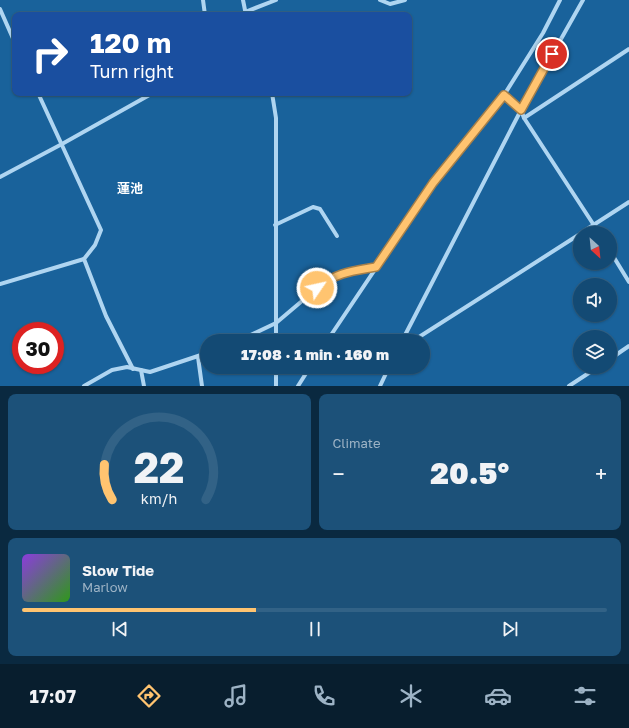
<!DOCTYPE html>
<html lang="en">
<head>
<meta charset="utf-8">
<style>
	:root { --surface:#134a74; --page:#1c5179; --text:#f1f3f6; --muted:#9db3c5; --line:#326286; --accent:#ffc470 }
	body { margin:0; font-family:"Golos Text","Noto Sans JP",sans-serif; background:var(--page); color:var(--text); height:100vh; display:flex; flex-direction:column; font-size:15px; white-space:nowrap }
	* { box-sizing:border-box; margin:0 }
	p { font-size:13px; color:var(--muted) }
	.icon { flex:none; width:22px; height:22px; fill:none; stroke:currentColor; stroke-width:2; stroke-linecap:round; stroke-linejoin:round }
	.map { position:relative; height:386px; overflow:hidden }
	.sheet { display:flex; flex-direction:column; gap:8px; padding:8px; background:#0a2940; flex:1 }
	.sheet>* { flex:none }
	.top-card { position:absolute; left:12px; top:12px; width:400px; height:84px; border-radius:8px; box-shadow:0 1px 3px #0004,0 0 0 1px var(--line); background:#1a4fa0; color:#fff; overflow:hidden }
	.needle { width:26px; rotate:153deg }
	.fabs { position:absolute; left:573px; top:226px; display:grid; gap:8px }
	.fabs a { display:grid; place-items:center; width:44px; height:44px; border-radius:50%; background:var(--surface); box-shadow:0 1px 3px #0004,0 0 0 1px var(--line); font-size:20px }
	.speed { position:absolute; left:12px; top:322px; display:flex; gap:8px; font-size:20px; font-weight:700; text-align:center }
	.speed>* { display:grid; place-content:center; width:52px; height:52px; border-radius:50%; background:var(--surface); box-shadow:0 1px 3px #0004,0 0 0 1px var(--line); line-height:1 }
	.speed .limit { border:6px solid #d22; background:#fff; color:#111 }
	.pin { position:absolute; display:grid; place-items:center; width:34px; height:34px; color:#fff; margin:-17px; border:2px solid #fff; border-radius:50%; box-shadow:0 1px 4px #0007 }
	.me { position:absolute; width:44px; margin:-22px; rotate:56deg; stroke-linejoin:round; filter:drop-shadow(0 0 3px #0008) }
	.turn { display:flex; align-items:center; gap:14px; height:84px; padding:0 12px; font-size:18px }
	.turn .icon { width:52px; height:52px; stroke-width:2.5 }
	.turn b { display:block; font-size:28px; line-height:34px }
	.big { font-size:30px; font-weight:800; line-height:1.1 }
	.sheet .card { flex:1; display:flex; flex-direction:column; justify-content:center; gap:6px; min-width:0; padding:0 14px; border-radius:8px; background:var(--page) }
	.sheet .dial { align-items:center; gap:0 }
	.dial svg { height:104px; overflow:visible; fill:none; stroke:var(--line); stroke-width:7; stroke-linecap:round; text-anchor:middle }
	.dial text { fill:var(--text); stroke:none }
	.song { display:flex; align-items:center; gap:12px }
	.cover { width:48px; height:48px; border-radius:6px; background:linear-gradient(135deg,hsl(270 70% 55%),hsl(110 70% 35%)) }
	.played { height:4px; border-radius:2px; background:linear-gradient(90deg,var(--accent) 40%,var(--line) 40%) }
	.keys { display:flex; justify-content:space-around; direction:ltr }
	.heat { display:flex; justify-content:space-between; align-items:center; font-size:22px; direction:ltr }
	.sheet .tiles { flex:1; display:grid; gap:8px; grid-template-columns:1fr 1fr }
	.card:last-child { grid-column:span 2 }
	.trip { position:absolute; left:200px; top:334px; width:230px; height:40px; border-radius:20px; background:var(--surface); box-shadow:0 1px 3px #0004,0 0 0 1px var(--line); font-weight:800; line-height:40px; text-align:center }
	.dock { display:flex; height:64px; justify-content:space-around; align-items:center; background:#081e2e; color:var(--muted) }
	.dock .icon { width:28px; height:28px }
	.dock .selected { color:var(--accent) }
	.dock b { font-size:18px; color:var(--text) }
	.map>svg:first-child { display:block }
</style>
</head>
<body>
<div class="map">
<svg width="629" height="386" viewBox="0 0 629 386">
	<rect width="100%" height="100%" fill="#19629b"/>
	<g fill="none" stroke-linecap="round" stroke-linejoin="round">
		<g stroke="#afd5f1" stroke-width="4">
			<polyline points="203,0 205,15"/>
			<polyline points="243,0 246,15"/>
			<polyline points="380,0 390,4 405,0"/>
			<polyline points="0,9 15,43"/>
			<polyline points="245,12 276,0"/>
			<polyline points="38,93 101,230 95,245 84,259 106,316 133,369"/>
			<polyline points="272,93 276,118 276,341"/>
			<polyline points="504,95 521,110 524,118 599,233"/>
			<polyline points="524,118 629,49"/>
			<polyline points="0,177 62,144 153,93"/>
			<polyline points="275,225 313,207 320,209 337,236"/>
			<polyline points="581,233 629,202"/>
			<polyline points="610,251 629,282"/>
			<polyline points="0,284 84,259"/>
			<polyline points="238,341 276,323 328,279 345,273 376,267"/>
			<polyline points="327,341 433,183 504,95 543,33 560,0"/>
			<polyline points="402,341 521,110 583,0"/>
			<polyline points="404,341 419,337 580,234"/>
			<polyline points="198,357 202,386"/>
			<polyline points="610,359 629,346"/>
			<polyline points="276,367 276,386"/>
			<polyline points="141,370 144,386"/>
			<polyline points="84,386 112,370 127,367 150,372 207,353"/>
			<polyline points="298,386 310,367"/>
			<polyline points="380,386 389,367"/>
			<polyline points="569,386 598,367"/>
		</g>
	</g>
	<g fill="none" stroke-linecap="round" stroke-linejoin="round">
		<defs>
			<path id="route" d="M 317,288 C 337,272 353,271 376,267 L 433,183 L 504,95 L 521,110 L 552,54"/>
		</defs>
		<use href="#route" stroke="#a67f49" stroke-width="10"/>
		<use href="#route" stroke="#ffc470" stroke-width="7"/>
	</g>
	<g text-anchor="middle" stroke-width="4" stroke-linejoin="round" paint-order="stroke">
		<g font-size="13" font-weight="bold" fill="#fff" stroke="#19629b">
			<text x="130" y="193">蓮池</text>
		</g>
	</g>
</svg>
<div class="fabs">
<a><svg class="needle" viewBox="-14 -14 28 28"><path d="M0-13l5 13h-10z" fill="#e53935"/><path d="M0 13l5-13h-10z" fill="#9db3c5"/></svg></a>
<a><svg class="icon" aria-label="sound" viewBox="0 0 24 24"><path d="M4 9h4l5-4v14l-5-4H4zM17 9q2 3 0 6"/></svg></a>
<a><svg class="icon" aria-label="layers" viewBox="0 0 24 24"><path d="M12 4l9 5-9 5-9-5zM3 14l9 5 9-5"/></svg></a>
</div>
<div class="speed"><div class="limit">30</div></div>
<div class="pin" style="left:552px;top:54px;background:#d93025"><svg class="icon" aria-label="arrive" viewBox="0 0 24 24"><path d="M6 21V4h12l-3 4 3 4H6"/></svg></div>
<svg class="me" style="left:317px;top:288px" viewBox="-20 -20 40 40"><circle r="17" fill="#ffc470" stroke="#fff" stroke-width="3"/><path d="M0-11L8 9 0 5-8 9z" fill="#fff"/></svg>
<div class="trip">17:08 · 1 min · 160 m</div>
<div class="top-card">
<div class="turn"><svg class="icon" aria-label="right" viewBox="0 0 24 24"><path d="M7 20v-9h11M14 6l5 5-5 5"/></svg><div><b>120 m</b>Turn right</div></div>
</div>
</div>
<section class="sheet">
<div class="tiles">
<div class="card dial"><svg viewBox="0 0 100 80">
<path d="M14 69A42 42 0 1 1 86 69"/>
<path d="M14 69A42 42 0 0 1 8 42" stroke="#ffc470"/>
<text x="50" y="56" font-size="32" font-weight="700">22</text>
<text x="50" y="72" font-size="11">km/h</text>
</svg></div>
<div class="card"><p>Climate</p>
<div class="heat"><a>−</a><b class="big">20.5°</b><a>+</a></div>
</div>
<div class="card">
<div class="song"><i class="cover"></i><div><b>Slow Tide</b><p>Marlow</p></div></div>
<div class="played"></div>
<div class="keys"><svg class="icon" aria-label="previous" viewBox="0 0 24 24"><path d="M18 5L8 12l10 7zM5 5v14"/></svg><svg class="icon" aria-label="pause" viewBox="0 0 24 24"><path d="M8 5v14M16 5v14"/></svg><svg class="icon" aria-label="next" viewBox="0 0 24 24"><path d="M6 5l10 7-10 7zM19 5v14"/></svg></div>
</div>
</div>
</section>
<nav class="dock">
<b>17:07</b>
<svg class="icon selected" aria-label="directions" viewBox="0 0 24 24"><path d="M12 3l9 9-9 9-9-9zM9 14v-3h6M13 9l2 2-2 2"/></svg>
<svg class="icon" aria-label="music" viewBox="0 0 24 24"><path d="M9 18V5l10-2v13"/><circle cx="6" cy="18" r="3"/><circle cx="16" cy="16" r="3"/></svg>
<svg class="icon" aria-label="phone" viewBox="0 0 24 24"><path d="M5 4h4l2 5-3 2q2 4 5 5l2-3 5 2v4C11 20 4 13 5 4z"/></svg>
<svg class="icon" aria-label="climate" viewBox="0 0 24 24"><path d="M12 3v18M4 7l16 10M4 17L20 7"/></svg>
<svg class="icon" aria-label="car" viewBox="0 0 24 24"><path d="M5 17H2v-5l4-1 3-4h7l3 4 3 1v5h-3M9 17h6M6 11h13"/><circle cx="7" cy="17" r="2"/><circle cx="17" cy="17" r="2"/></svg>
<svg class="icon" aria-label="filters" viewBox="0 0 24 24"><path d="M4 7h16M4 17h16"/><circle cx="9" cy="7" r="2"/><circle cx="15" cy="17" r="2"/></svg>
</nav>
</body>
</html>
